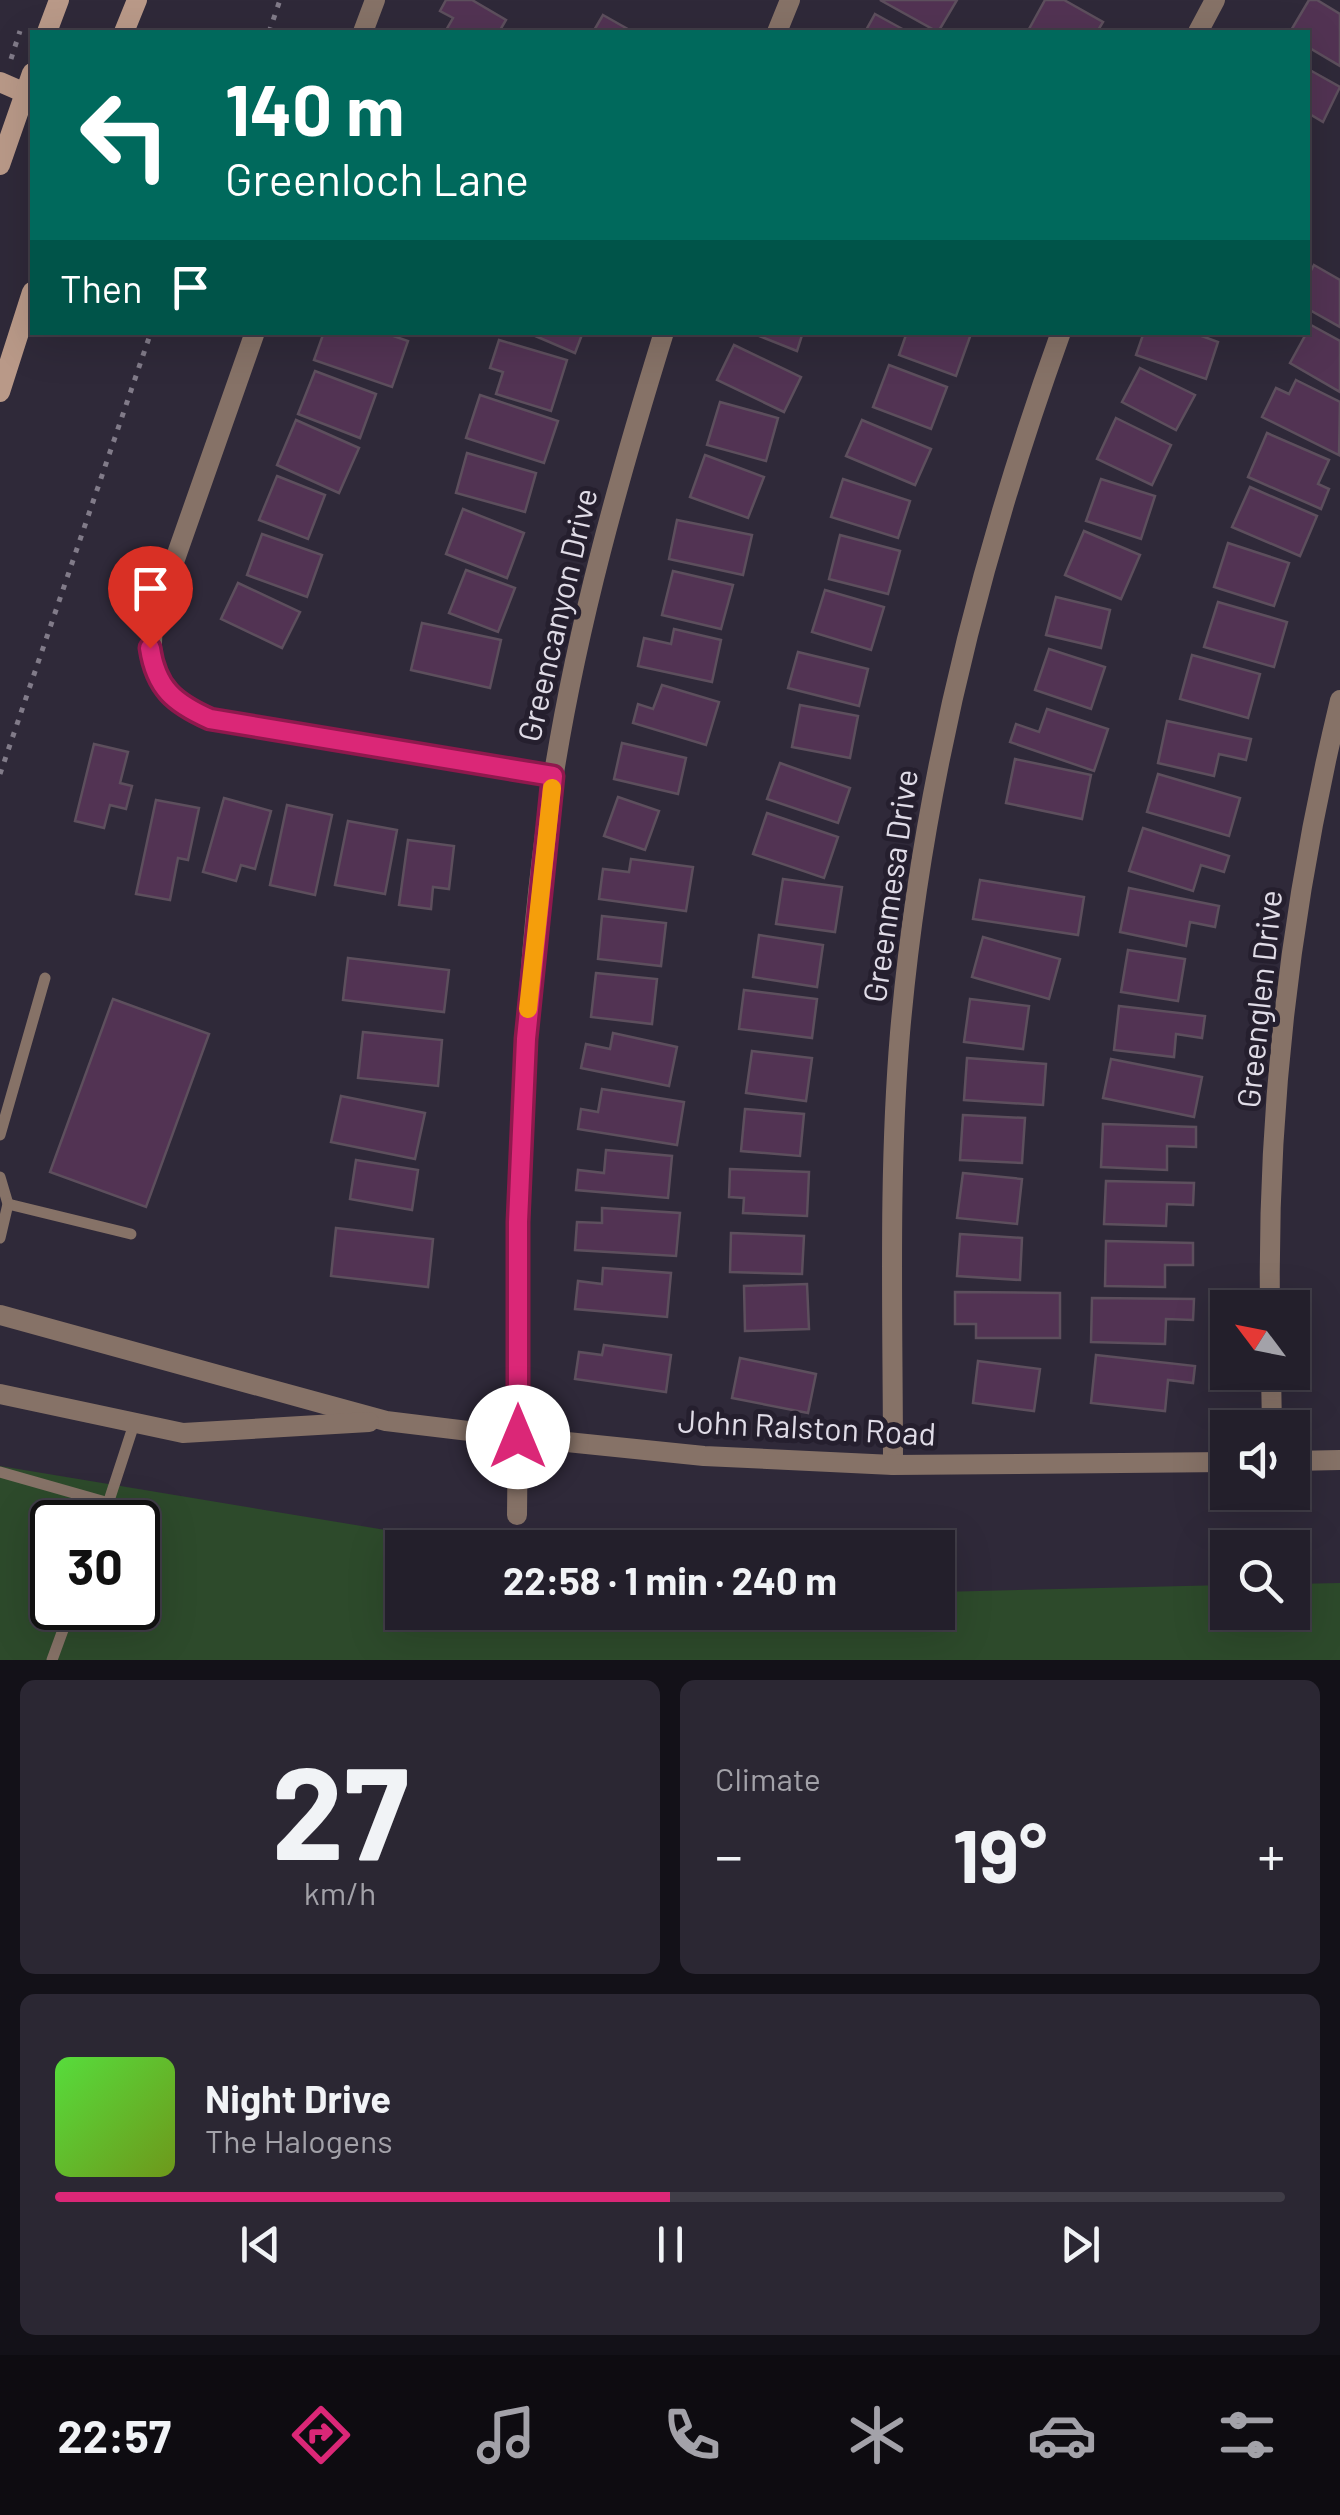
<!DOCTYPE html>
<html lang="en">
<head>
<meta charset="utf-8">
<style>
	:root { --surface:#231f2b; --page:#2b2733; --text:#f1f3f6; --muted:#a3a2a9; --line:#403d47; --accent:#db2777 }
	body { margin:0; font-family:Barlow,sans-serif; background:var(--page); color:var(--text); height:100vh; display:flex; flex-direction:column; font-size:38px; white-space:nowrap }
	* { box-sizing:border-box; margin:0 }
	p { font-size:32px; color:var(--muted) }
	.icon { flex:none; width:55px; height:55px; fill:none; stroke:currentColor; stroke-width:2; stroke-linecap:round; stroke-linejoin:round }
	.map { position:relative; height:1660px; overflow:hidden }
	.side { display:flex; flex-direction:column; gap:20px; padding:20px; background:#131118; flex:1 }
	.side>* { flex:none }
	.top-card { position:absolute; left:30px; top:30px; width:1280px; height:305px; border-radius:0px; box-shadow:0 10px 40px #0002,0 0 0 2px var(--line); background:#00695c; color:#fff; overflow:hidden }
	.needle { width:65px; rotate:302deg }
	.controls { position:absolute; left:1210px; top:1290px; display:grid; gap:20px }
	.controls a { display:grid; place-items:center; width:100px; height:100px; border-radius:0px; background:var(--surface); box-shadow:0 10px 40px #0002,0 0 0 2px var(--line); font-size:50px }
	.speed { position:absolute; left:30px; top:1500px; display:flex; gap:20px; font-size:50px; font-weight:700; text-align:center }
	.speed>* { display:grid; place-content:center; width:130px; height:130px; border-radius:50%; background:var(--surface); box-shadow:0 10px 40px #0002,0 0 0 2px var(--line); line-height:1 }
	.speed .limit { border:5px solid #111; border-radius:15px; background:#fff; color:#111 }
	.pin { position:absolute; display:grid; place-items:center; width:85px; height:85px; color:#fff; margin:-102px -42px; border-radius:50% 50% 50% 0; rotate:-45deg; box-shadow:0 0 10px #0007 }
	.pin .icon { rotate:45deg }
	.me { position:absolute; width:110px; margin:-55px; rotate:0deg; stroke-linejoin:round; filter:drop-shadow(0 0 8px #0008) }
	.turn { display:flex; align-items:center; gap:35px; height:210px; padding:0 30px; font-size:45px }
	.turn .icon { width:130px; height:130px; stroke-width:2.5 }
	.turn b { display:block; font-size:70px; line-height:85px }
	.then { display:flex; align-items:center; height:95px; padding:0 30px; background:#0003; gap:20px; font-size:38px }
	.big { font-size:75px; font-weight:700; line-height:1.1 }
	.side .tile { flex:1; display:flex; flex-direction:column; justify-content:center; gap:15px; min-width:0; padding:0 35px; border-radius:15px; background:var(--page) }
	.side .dial { align-items:center; gap:0 }
	.dial b { font-size:130px; line-height:1 }
	.song { display:flex; align-items:center; gap:30px }
	.cover { width:120px; height:120px; border-radius:15px; background:linear-gradient(135deg,hsl(110 70% 55%),hsl(80 70% 35%)) }
	.played { height:10px; border-radius:5px; background:linear-gradient(90deg,var(--accent) 50%,var(--line) 50%) }
	.keys { display:flex; justify-content:space-around; direction:ltr }
	.heat { display:flex; justify-content:space-between; align-items:center; font-size:55px; direction:ltr }
	.side .tiles { flex:1; display:grid; gap:20px; grid-template-columns:1fr 1fr }
	.tile:last-child { grid-column:span 2 }
	.trip { position:absolute; left:385px; top:1530px; width:570px; height:100px; border-radius:0px; background:var(--surface); box-shadow:0 10px 40px #0002,0 0 0 2px var(--line); font-weight:700; line-height:100px; text-align:center }
	.tab-bar { display:flex; height:160px; justify-content:space-around; align-items:center; background:#0e0c11; color:var(--muted) }
	.tab-bar .icon { width:70px; height:70px }
	.tab-bar .active { color:var(--accent) }
	.tab-bar b { font-size:45px; color:var(--text) }
	.map>svg:first-child { display:block }
</style>
</head>
<body>
<div class="map">
<svg width="1340" height="1660" viewBox="0 0 1340 1660">
	<rect width="100%" height="100%" fill="#2f2939"/>
	<path fill="#2d4a2b" fill-rule="evenodd" d="M 0,1466 L 488,1547 L 402,1548 L 402,1612 L 938,1612 L 938,1592 L 1227,1585 L 1228,1612 L 1292,1612 L 1293,1584 L 1340,1583 L 1340,1660 L 0,1660 ZM 52,1522 L 138,1522 L 138,1608 L 52,1608 Z"/>
	<g fill="#523353" stroke="#5d4f5d" stroke-width="2.5">
		<polygon points="446,0 472,0 506,20 499,32 445,32 453,18 440,11"/>
		<polygon points="880,0 957,0 938,32"/>
		<polygon points="1045,0 1064,0 1103,22 1097,32 1034,32 1029,29"/>
		<polygon points="1309,0 1317,0 1340,14 1340,66 1308,47 1308,32 1290,32"/>
		<polygon points="875,14 908,32 865,32"/>
		<polygon points="603,15 633,32 593,32"/>
		<polygon points="1308,69 1340,87 1323,122 1308,113"/>
		<polygon points="1314,265 1340,280 1340,327 1308,309 1308,276"/>
		<polygon points="1311,325 1340,341 1340,392 1290,363"/>
		<polygon points="324,332 382,332 408,341 392,387 314,360"/>
		<polygon points="526,332 583,332 575,353"/>
		<polygon points="749,332 803,332 797,351"/>
		<polygon points="907,332 971,334 956,376 899,355"/>
		<polygon points="1144,332 1191,332 1218,342 1206,379 1136,355"/>
		<polygon points="499,340 567,360 551,411 496,394 503,372 490,368"/>
		<polygon points="734,345 801,377 784,412 717,380"/>
		<polygon points="889,365 947,387 931,429 873,407"/>
		<polygon points="1140,368 1195,395 1176,430 1122,402"/>
		<polygon points="315,371 376,394 360,438 298,414"/>
		<polygon points="1296,380 1340,402 1339,455 1262,417 1276,388 1289,394"/>
		<polygon points="480,395 558,421 544,463 466,438"/>
		<polygon points="720,402 778,418 766,461 707,445"/>
		<polygon points="1116,418 1171,445 1152,485 1097,459"/>
		<polygon points="296,420 359,448 339,493 277,465"/>
		<polygon points="862,420 931,449 915,485 846,456"/>
		<polygon points="1267,433 1329,460 1318,484 1329,489 1321,509 1248,477"/>
		<polygon points="467,453 536,473 525,512 456,493"/>
		<polygon points="705,455 764,477 748,518 690,497"/>
		<polygon points="277,476 325,495 308,539 259,520"/>
		<polygon points="843,479 910,501 898,538 831,517"/>
		<polygon points="1101,479 1155,496 1141,539 1086,521"/>
		<polygon points="1250,487 1317,516 1300,556 1232,527"/>
		<polygon points="463,509 524,533 507,578 446,554"/>
		<polygon points="677,520 752,535 743,575 669,559"/>
		<polygon points="1084,531 1140,555 1121,599 1065,575"/>
		<polygon points="262,534 322,555 307,597 247,575"/>
		<polygon points="840,535 900,551 888,594 829,579"/>
		<polygon points="1228,543 1289,563 1274,606 1214,587"/>
		<polygon points="466,570 515,588 498,632 449,613"/>
		<polygon points="673,571 733,585 721,629 662,615"/>
		<polygon points="238,583 300,612 282,648 221,619"/>
		<polygon points="825,590 884,607 871,650 812,632"/>
		<polygon points="1056,597 1110,610 1101,648 1046,635"/>
		<polygon points="1218,602 1287,622 1274,667 1204,647"/>
		<polygon points="422,623 501,640 490,688 411,670"/>
		<polygon points="674,629 721,640 712,682 638,666 644,638 671,644"/>
		<polygon points="1049,649 1105,667 1091,709 1035,690"/>
		<polygon points="798,652 868,669 859,706 788,688"/>
		<polygon points="1192,655 1260,674 1248,718 1180,699"/>
		<polygon points="662,685 719,702 706,745 633,723 638,704 653,709"/>
		<polygon points="800,705 858,716 850,758 792,747"/>
		<polygon points="1047,709 1108,729 1094,771 1010,742 1016,724 1039,732"/>
		<polygon points="1167,721 1251,739 1246,760 1219,754 1214,776 1158,763"/>
		<polygon points="622,743 686,758 678,794 614,779"/>
		<polygon points="94,744 128,752 120,783 132,786 126,809 110,805 104,828 75,821"/>
		<polygon points="1015,759 1091,775 1082,819 1006,803"/>
		<polygon points="780,763 850,788 838,823 767,799"/>
		<polygon points="1158,774 1240,798 1229,836 1147,812"/>
		<polygon points="618,797 659,811 645,850 604,836"/>
		<polygon points="224,798 271,811 255,869 241,865 236,881 203,872"/>
		<polygon points="156,800 199,808 188,860 178,858 170,900 136,894"/>
		<polygon points="287,805 332,815 315,895 270,885"/>
		<polygon points="767,813 838,837 824,878 753,854"/>
		<polygon points="348,821 397,830 385,894 335,885"/>
		<polygon points="1143,828 1229,856 1224,872 1201,865 1193,891 1129,871"/>
		<polygon points="408,840 454,846 449,889 433,887 431,909 399,905"/>
		<polygon points="631,859 693,867 686,911 599,899 603,869 629,872"/>
		<polygon points="783,879 842,887 835,932 776,924"/>
		<polygon points="980,880 1084,897 1078,935 973,919"/>
		<polygon points="1129,888 1219,906 1215,927 1190,922 1186,946 1120,932"/>
		<polygon points="602,916 666,923 661,966 598,959"/>
		<polygon points="759,935 823,945 817,987 753,977"/>
		<polygon points="983,937 1060,959 1049,999 972,977"/>
		<polygon points="1128,950 1185,959 1178,1001 1121,992"/>
		<polygon points="348,958 449,970 444,1012 343,1000"/>
		<polygon points="596,973 657,979 652,1024 591,1017"/>
		<polygon points="744,990 817,999 812,1038 739,1029"/>
		<polygon points="113,999 209,1034 146,1207 50,1172"/>
		<polygon points="970,999 1029,1006 1023,1049 964,1042"/>
		<polygon points="1119,1006 1205,1016 1202,1038 1176,1034 1174,1057 1114,1050"/>
		<polygon points="363,1032 442,1040 438,1086 358,1078"/>
		<polygon points="613,1033 677,1047 669,1086 581,1068 586,1044 610,1049"/>
		<polygon points="752,1051 812,1058 806,1101 746,1093"/>
		<polygon points="967,1058 1046,1064 1043,1105 964,1100"/>
		<polygon points="1111,1059 1202,1077 1194,1117 1103,1098"/>
		<polygon points="602,1089 684,1102 677,1145 578,1129 581,1109 598,1112"/>
		<polygon points="341,1096 425,1113 415,1159 331,1142"/>
		<polygon points="745,1109 804,1114 800,1156 741,1151"/>
		<polygon points="963,1115 1025,1118 1022,1163 960,1160"/>
		<polygon points="1103,1124 1196,1127 1196,1147 1167,1146 1167,1170 1101,1167"/>
		<polygon points="606,1150 672,1156 668,1198 576,1190 578,1170 604,1173"/>
		<polygon points="356,1160 418,1170 412,1210 350,1199"/>
		<polygon points="730,1169 809,1172 807,1216 743,1213 744,1198 729,1197"/>
		<polygon points="963,1173 1022,1179 1017,1224 957,1218"/>
		<polygon points="1106,1181 1194,1183 1193,1205 1167,1204 1166,1226 1104,1224"/>
		<polygon points="602,1208 680,1213 676,1256 575,1250 577,1222 602,1223"/>
		<polygon points="336,1228 433,1239 428,1287 331,1276"/>
		<polygon points="731,1233 804,1236 802,1274 730,1272"/>
		<polygon points="960,1234 1022,1238 1020,1280 957,1276"/>
		<polygon points="1106,1241 1193,1243 1193,1265 1165,1265 1165,1287 1105,1286"/>
		<polygon points="603,1268 671,1273 667,1317 575,1309 578,1281 602,1284"/>
		<polygon points="807,1284 809,1329 745,1331 744,1286"/>
		<polygon points="955,1292 1060,1293 1060,1338 976,1338 976,1324 955,1324"/>
		<polygon points="1092,1298 1194,1299 1193,1320 1166,1319 1165,1344 1091,1342"/>
		<polygon points="604,1345 671,1355 666,1392 575,1379 579,1352 602,1355"/>
		<polygon points="1096,1355 1195,1366 1193,1383 1168,1380 1165,1411 1091,1403"/>
		<polygon points="740,1358 816,1374 808,1413 732,1398"/>
		<polygon points="978,1361 1040,1369 1034,1411 973,1403"/>
	</g>
	<g fill="none" stroke-linecap="round" stroke-linejoin="round">
		<g stroke="#817b89" stroke-width="5" stroke-dasharray="5 8" stroke-linecap="butt">
			<polyline points="269,32 280,0"/>
			<polyline points="11,59 20,31"/>
			<polyline points="0,774 151,332"/>
		</g>
		<g stroke="#867267" stroke-width="11">
			<polyline points="0,1135 45,978"/>
			<polyline points="0,1177 8,1204 0,1238"/>
			<polyline points="8,1204 131,1234"/>
			<polyline points="0,1472 109,1503"/>
			<polyline points="102,1522 134,1424"/>
			<polyline points="52,1660 71,1608"/>
		</g>
		<g stroke="#867267" stroke-width="20">
			<polyline points="363,32 375,0"/>
			<polyline points="777,32 790,0"/>
			<polyline points="1198,32 1215,0"/>
			<path d="M 255,332 L 154,619 C 146,673 159,697 210,719 L 553,776"/>
			<path d="M 1270,1308 C 1267,1104 1292,898 1340,700"/>
			<polyline points="1271,1372 1272,1428"/>
			<path d="M 893,1465 C 893,1321 888,1176 900,1033 C 921,792 979,559 1061,332"/>
			<path d="M 517,1515 C 520,1267 514,1018 554,773 C 578,623 619,477 664,332"/>
		</g>
		<g stroke="#867267" stroke-width="20">
			<polyline points="0,1315 386,1421 518,1437 704,1456 893,1465 1228,1462"/>
			<polyline points="0,1394 183,1433 369,1422"/>
			<polyline points="1292,1461 1340,1460"/>
		</g>
		<g stroke="#b99988" stroke-width="20">
			<polyline points="47,32 59,0"/>
			<polyline points="124,32 137,0"/>
			<polyline points="0,82 32,96"/>
			<polyline points="0,165 32,73"/>
			<polyline points="0,392 32,292"/>
		</g>
	</g>
	<g fill="none" stroke-linecap="round" stroke-linejoin="round">
		<defs>
			<path id="route" d="M 150,648 C 156,688 174,703 210,719 L 553,776 L 526,1039 L 518,1222 L 518,1437"/>
		</defs>
		<use href="#route" stroke="#8e194d" stroke-width="25"/>
		<use href="#route" stroke="#db2777" stroke-width="18"/>
		<polyline stroke="#f59e0b" stroke-width="18" points="528,1009 552,788"/>
	</g>
	<g text-anchor="middle" stroke-width="10" stroke-linejoin="round" paint-order="stroke">
		<g font-size="32" fill="#e0dce7" stroke="#251f2e">
			<text transform="translate(558 615) rotate(-77)" y="11">Greencanyon Drive</text>
			<text transform="translate(891 886) rotate(-82)" y="11">Greenmesa Drive</text>
			<text transform="translate(1260 999) rotate(-84)" y="11">Greenglen Drive</text>
			<text transform="translate(807 1428) rotate(3)" y="11">John Ralston Road</text>
		</g>
	</g>
</svg>
<div class="controls">
<a><svg class="needle" viewBox="-14 -14 28 28"><path d="M0-13l5 13h-10z" fill="#e53935"/><path d="M0 13l5-13h-10z" fill="#a3a2a9"/></svg></a>
<a><svg class="icon" aria-label="sound" viewBox="0 0 24 24"><path d="M4 9h4l5-4v14l-5-4H4zM17 9q2 3 0 6"/></svg></a>
<a><svg class="icon" aria-label="search" viewBox="0 0 24 24"><circle cx="10" cy="10" r="6"/><path d="M15 15l6 6"/></svg></a>
</div>
<div class="speed"><div class="limit">30</div></div>
<div class="pin" style="left:150px;top:648px;background:#d93025"><svg class="icon" aria-label="arrive" viewBox="0 0 24 24"><path d="M6 21V4h12l-3 4 3 4H6"/></svg></div>
<svg class="me" style="left:518px;top:1437px" viewBox="-20 -20 40 40"><circle r="19" fill="#fff"/><path d="M0-13L10 11 0 6-10 11z" fill="#db2777"/></svg>
<div class="trip">22:58 · 1 min · 240 m</div>
<div class="top-card">
<div class="turn"><svg class="icon" aria-label="left" viewBox="0 0 24 24"><path d="M17 20v-9H6M10 6l-5 5 5 5"/></svg><div><b>140 m</b>Greenloch Lane</div></div>
<div class="then">Then<svg class="icon" aria-label="arrive" viewBox="0 0 24 24"><path d="M6 21V4h12l-3 4 3 4H6"/></svg></div>
</div>
</div>
<section class="side">
<div class="tiles">
<div class="tile dial"><b>27</b><p>km/h</p></div>
<div class="tile"><p>Climate</p>
<div class="heat"><a>−</a><b class="big">19°</b><a>+</a></div>
</div>
<div class="tile">
<div class="song"><i class="cover"></i><div><b>Night Drive</b><p>The Halogens</p></div></div>
<div class="played"></div>
<div class="keys"><svg class="icon" aria-label="previous" viewBox="0 0 24 24"><path d="M18 5L8 12l10 7zM5 5v14"/></svg><svg class="icon" aria-label="pause" viewBox="0 0 24 24"><path d="M8 5v14M16 5v14"/></svg><svg class="icon" aria-label="next" viewBox="0 0 24 24"><path d="M6 5l10 7-10 7zM19 5v14"/></svg></div>
</div>
</div>
</section>
<nav class="tab-bar">
<b>22:57</b>
<svg class="icon active" aria-label="directions" viewBox="0 0 24 24"><path d="M12 3l9 9-9 9-9-9zM9 14v-3h6M13 9l2 2-2 2"/></svg>
<svg class="icon" aria-label="music" viewBox="0 0 24 24"><path d="M9 18V5l10-2v13"/><circle cx="6" cy="18" r="3"/><circle cx="16" cy="16" r="3"/></svg>
<svg class="icon" aria-label="phone" viewBox="0 0 24 24"><path d="M5 4h4l2 5-3 2q2 4 5 5l2-3 5 2v4C11 20 4 13 5 4z"/></svg>
<svg class="icon" aria-label="climate" viewBox="0 0 24 24"><path d="M12 3v18M4 7l16 10M4 17L20 7"/></svg>
<svg class="icon" aria-label="car" viewBox="0 0 24 24"><path d="M5 17H2v-5l4-1 3-4h7l3 4 3 1v5h-3M9 17h6M6 11h13"/><circle cx="7" cy="17" r="2"/><circle cx="17" cy="17" r="2"/></svg>
<svg class="icon" aria-label="filters" viewBox="0 0 24 24"><path d="M4 7h16M4 17h16"/><circle cx="9" cy="7" r="2"/><circle cx="15" cy="17" r="2"/></svg>
</nav>
</body>
</html>
